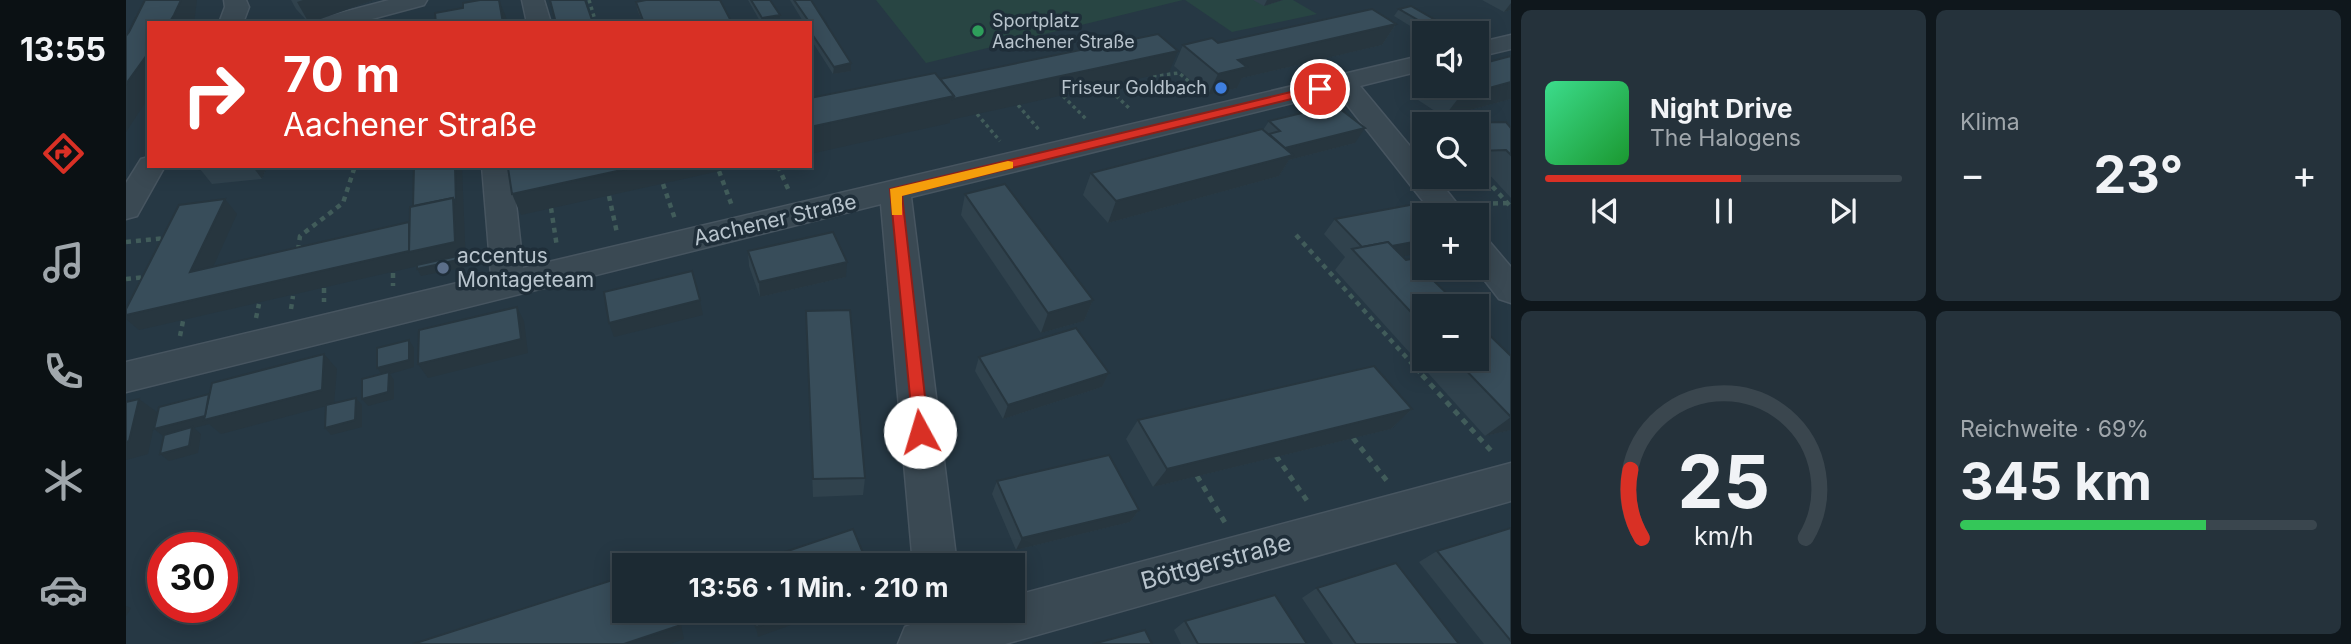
<!DOCTYPE html>
<html lang="de">
<head>
<meta charset="utf-8">
<style>
	:root { --surface:#1c2a33; --page:#25323b; --text:#f1f3f6; --muted:#a0a7ac; --line:#3a464e; --accent:#d93025 }
	body { margin:0; font-family:Inter,sans-serif; background:var(--page); color:var(--text); height:100vh; display:flex; flex-direction:column; font-size:26px; white-space:nowrap }
	* { box-sizing:border-box; margin:0 }
	p { font-size:23px; color:var(--muted) }
	.icon { flex:none; width:38px; height:38px; fill:none; stroke:currentColor; stroke-width:2; stroke-linecap:round; stroke-linejoin:round }
	.map { position:relative; flex:1; overflow:hidden }
	.details { display:flex; flex-direction:column; gap:10px; padding:10px; background:#0f171c; width:840px }
	.details>* { flex:none }
	.top-card { position:absolute; left:21px; top:21px; width:665px; height:147px; border-radius:0px; box-shadow:0 4px 18px #0003,0 0 0 2px var(--line); background:#d93025; color:#fff; overflow:hidden }
	.fabs { position:absolute; left:1286px; top:21px; display:grid; gap:14px }
	.fabs a { display:grid; place-items:center; width:77px; height:77px; border-radius:0px; background:var(--surface); box-shadow:0 4px 18px #0003,0 0 0 2px var(--line); font-size:35px }
	.speed { position:absolute; left:21px; top:532px; display:flex; gap:14px; font-size:35px; font-weight:700; text-align:center }
	.speed>* { display:grid; place-content:center; width:91px; height:91px; border-radius:50%; background:var(--surface); box-shadow:0 4px 18px #0003,0 0 0 2px var(--line); line-height:1 }
	.speed .limit { border:10px solid #d22; background:#fff; color:#111 }
	.pin { position:absolute; display:grid; place-items:center; width:60px; height:60px; color:#fff; margin:-30px; border:4px solid #fff; border-radius:50%; box-shadow:0 2px 7px #0007 }
	.me { position:absolute; width:77px; margin:-38px; rotate:354deg; stroke-linejoin:round; filter:drop-shadow(0 0 5px #0008) }
	.turn { display:flex; align-items:center; gap:24px; height:147px; padding:0 21px; font-size:32px }
	.turn .icon { width:91px; height:91px; stroke-width:2.5 }
	.turn b { display:block; font-size:49px; line-height:60px }
	.big { font-size:52px; font-weight:700; line-height:1.1 }
	.details .card { flex:1; display:flex; flex-direction:column; justify-content:center; gap:10px; min-width:0; padding:0 24px; border-radius:10px; background:var(--page) }
	.details .dial { align-items:center; gap:0 }
	.dial svg { height:182px; overflow:visible; fill:none; stroke:var(--line); stroke-width:7; stroke-linecap:round; text-anchor:middle }
	.dial text { fill:var(--text); stroke:none }
	.song { display:flex; align-items:center; gap:21px }
	.cover { width:84px; height:84px; border-radius:10px; background:linear-gradient(135deg,hsl(150 70% 55%),hsl(130 70% 35%)) }
	.played { height:7px; border-radius:4px; background:linear-gradient(90deg,var(--accent) 55%,var(--line) 55%) }
	.keys { display:flex; justify-content:space-around; direction:ltr }
	.heat { display:flex; justify-content:space-between; align-items:center; font-size:38px; direction:ltr }
	.charge { height:10px; border-radius:5px; background:linear-gradient(90deg,#34c759 69%,var(--line) 0) }
	.details .tiles { flex:1; display:grid; gap:10px; grid-template-columns:repeat(2,1fr) }
	.trip { position:absolute; left:486px; top:553px; width:413px; height:70px; border-radius:0px; background:var(--surface); box-shadow:0 4px 18px #0003,0 0 0 2px var(--line); font-weight:700; line-height:70px; text-align:center }
	main { display:flex; flex:1; min-height:0 }
	.tab-bar { display:flex; flex-direction:column; width:126px; justify-content:space-around; align-items:center; background:#0b1114; color:var(--muted) }
	.tab-bar .icon { width:49px; height:49px }
	.tab-bar .current { color:var(--accent) }
	.tab-bar b { font-size:32px; color:var(--text) }
	.map>svg:first-child { display:block }
</style>
</head>
<body>
<main>
<nav class="tab-bar">
<b>13:55</b>
<svg class="icon current" aria-label="directions" viewBox="0 0 24 24"><path d="M12 3l9 9-9 9-9-9zM9 14v-3h6M13 9l2 2-2 2"/></svg>
<svg class="icon" aria-label="music" viewBox="0 0 24 24"><path d="M9 18V5l10-2v13"/><circle cx="6" cy="18" r="3"/><circle cx="16" cy="16" r="3"/></svg>
<svg class="icon" aria-label="phone" viewBox="0 0 24 24"><path d="M5 4h4l2 5-3 2q2 4 5 5l2-3 5 2v4C11 20 4 13 5 4z"/></svg>
<svg class="icon" aria-label="climate" viewBox="0 0 24 24"><path d="M12 3v18M4 7l16 10M4 17L20 7"/></svg>
<svg class="icon" aria-label="car" viewBox="0 0 24 24"><path d="M5 17H2v-5l4-1 3-4h7l3 4 3 1v5h-3M9 17h6M6 11h13"/><circle cx="7" cy="17" r="2"/><circle cx="17" cy="17" r="2"/></svg>
</nav>
<div class="map">
<svg width="1385" height="644" viewBox="0 0 1385 644">
	<rect width="100%" height="100%" fill="#263844"/>
	<g fill="#284543">
		<polygon points="750,0 1057,0 800,63"/>
		<polygon points="1059,0 1167,0 1191,14 1106,32"/>
	</g>
	<g fill="none" stroke-linecap="round" stroke-linejoin="round">
		<defs>
			<g id="minor">
				<polygon points="98,0 120,0 123,7 117,23 93,23 99,7"/>
				<polygon points="263,0 301,0 298,5 231,23 191,23 195,18"/>
				<polygon points="396,0 418,0 425,23 401,23"/>
				<polygon points="1385,35 1385,49 1351,57 1351,43"/>
				<polygon points="1298,55 1298,70 1234,86 1298,163 1298,177 1310,177 1340,215 1308,215 1211,92 785,197 831,565 787,565 755,204 0,392 0,362 365,275 356,166 386,166 397,268"/>
				<polygon points="23,157 23,166 39,166 11,216 0,219 0,183 15,159"/>
				<polygon points="1351,236 1362,240 1385,267 1385,303 1373,299 1349,268"/>
				<path d="M 1385,463 L 1385,501 L 879,644 L 772,644 L 779,627 C 818,611 847,611 887,611 L 887,596 Z"/>
			</g>
		</defs>
		<use href="#minor" stroke="#475560" stroke-width="3"/>
		<g stroke="#415c5a" stroke-width="3.5" stroke-dasharray="3.5 3.5" stroke-linecap="butt">
			<polyline points="463,0 470,23"/>
			<polyline points="1027,76 1053,73 1077,93"/>
			<polyline points="980,86 1005,110"/>
			<polyline points="937,96 961,120"/>
			<polyline points="892,105 914,131"/>
			<polyline points="851,114 874,141"/>
		</g>
		<g stroke="#415c5a" stroke-width="4.5" stroke-dasharray="5 5" stroke-linecap="butt">
			<polyline points="652,166 663,191"/>
			<polyline points="593,171 606,206"/>
			<polyline points="1351,176 1357,176 1385,207"/>
			<polyline points="537,184 549,219"/>
			<polyline points="483,196 491,233"/>
			<polyline points="1347,204 1382,203"/>
			<polyline points="425,208 431,247"/>
			<polyline points="1170,235 1298,377"/>
			<polyline points="0,242 39,238"/>
			<polyline points="172,250 174,236 217,203 229,166"/>
			<polyline points="1286,265 1298,262"/>
			<polyline points="267,273 267,286"/>
			<polyline points="0,279 19,277"/>
			<polyline points="198,288 198,302"/>
			<polyline points="165,309 167,296"/>
			<polyline points="130,318 133,304"/>
			<polyline points="54,336 57,321"/>
		</g>
		<g stroke="#415c5a" stroke-width="5" stroke-dasharray="6 6" stroke-linecap="butt">
			<polyline points="1296,375 1368,454"/>
			<polyline points="1227,438 1261,481"/>
			<polyline points="1150,456 1184,505"/>
			<polyline points="1071,476 1101,526"/>
		</g>
		<use href="#minor" fill="#3a4953" fill-rule="evenodd"/>
	</g>
	<g fill="#30424d">
		<polygon points="165,0 248,0 183,23 170,9"/>
		<polygon points="622,0 644,0 654,22 635,23"/>
		<polygon points="664,0 685,0 725,71 707,74 684,38 684,23 678,23"/>
		<polygon points="1127,0 1157,0 1138,6"/>
		<polygon points="1356,0 1385,0 1385,10 1378,12"/>
		<polygon points="510,2 605,21 606,23 517,23 511,9"/>
		<polygon points="1285,6 1311,21 1306,29 1294,32 1268,16 1273,9"/>
		<polygon points="1270,24 1256,45 1116,78 1111,88 1082,95 1048,66 1057,45 1092,43"/>
		<polygon points="1385,56 1385,99 1318,117 1289,98 1298,84 1298,86 1351,86"/>
		<polygon points="1143,121 1229,143 1163,160 1153,176 982,223 957,195 965,173 1137,130"/>
		<polygon points="1380,122 1385,128 1385,198 1361,172 1351,172 1351,124 1315,124 1316,123"/>
		<polygon points="76,166 141,166 136,179 86,184 74,169"/>
		<polygon points="839,194 967,300 958,321 915,333 835,215"/>
		<polygon points="1298,215 1298,252 1276,256 1298,306 1298,359 1351,359 1385,356 1385,430 1359,436 1209,270 1219,257 1198,234 1209,219"/>
		<polygon points="622,251 720,277 634,297 623,266"/>
		<polygon points="680,311 739,478 737,495 687,497"/>
		<polygon points="853,357 983,373 976,387 877,419 849,371"/>
		<polygon points="1286,409 1265,429 1027,487 1000,439 1012,420"/>
		<polygon points="871,481 1013,510 1004,522 890,550 866,494"/>
		<polygon points="1385,528 1385,644 1358,644 1293,562 1311,551"/>
		<polygon points="1191,588 1333,644 1207,644 1176,598"/>
		<polygon points="1059,621 1181,644 1055,644 1048,630"/>
	</g>
	<g fill="#27363f">
		<polygon points="55,0 71,0 68,23 43,23"/>
		<polygon points="177,0 248,0 183,23 171,2"/>
		<polygon points="373,0 380,17 381,23 377,23"/>
		<polygon points="1141,0 1157,0 1138,6"/>
		<polygon points="1385,3 1385,10 1378,12"/>
		<polygon points="654,15 654,22 636,23 636,18"/>
		<polygon points="1311,21 1306,29 1294,32 1299,24"/>
		<polygon points="1270,24 1256,45 1116,78 1111,88 1082,95 1092,74 1112,60"/>
		<polygon points="1052,51 1043,72 824,120 824,123 684,154 684,127 828,96"/>
		<polygon points="23,52 23,97 0,132 0,84"/>
		<polygon points="725,63 725,71 707,74 708,67"/>
		<rect x="684" y="72" width="2" height="8"/>
		<polygon points="1385,82 1385,99 1318,117 1334,96"/>
		<polygon points="1239,128 1229,143 1163,160 1153,176 982,223 990,201 1150,151"/>
		<polygon points="126,166 141,166 136,179"/>
		<polygon points="329,166 336,166 340,267 295,276 291,269 292,266 13,330 0,319 0,315 296,228"/>
		<polygon points="514,166 616,166 395,215 386,194"/>
		<polygon points="99,199 111,214 78,287 64,272"/>
		<polygon points="1298,240 1298,252 1240,264 1240,251"/>
		<polygon points="721,262 720,277 634,297 633,282"/>
		<polygon points="574,300 577,315 488,337 483,323"/>
		<polygon points="967,300 958,321 915,333 922,313"/>
		<polygon points="391,307 398,321 402,353 302,378 292,364"/>
		<polygon points="283,340 288,348 288,367 264,374 268,380 268,399 242,406 236,399 257,376 251,368"/>
		<polygon points="198,354 211,369 208,404 95,434 83,424 68,428 75,434 72,453 43,461 34,454 66,429 37,436 28,429"/>
		<polygon points="983,373 976,387 877,419 882,405"/>
		<polygon points="230,398 236,405 236,427 205,435 199,428"/>
		<polygon points="13,399 31,412 22,454 0,460 0,442"/>
		<polygon points="1286,409 1265,429 1027,487 1041,469"/>
		<polygon points="1385,417 1385,430 1359,436"/>
		<polygon points="1013,510 1004,522 890,550 896,538"/>
		<polygon points="0,606 5,608 0,616"/>
		<polygon points="549,611 552,611 558,639 544,644 498,644"/>
		<polygon points="675,611 703,611 632,637 630,627"/>
	</g>
	<g fill="#384d5a" stroke="#27363f" stroke-width="2">
		<polygon points="19,0 55,0 48,15 43,23 23,23 23,52 0,84 0,36 3,32"/>
		<polygon points="354,0 373,0 377,23 310,23 309,13 337,8 337,3"/>
		<polygon points="424,0 459,0 467,23 430,23"/>
		<polygon points="520,0 594,0 605,21 596,23 518,23 510,2"/>
		<polygon points="625,0 644,0 654,15 636,18"/>
		<polygon points="668,0 685,0 725,63 708,67 684,31 684,23"/>
		<polygon points="1285,6 1311,21 1299,24 1273,9"/>
		<polygon points="1246,9 1270,24 1112,60 1121,67 1092,74 1057,45 1086,38 1092,43"/>
		<polygon points="1032,34 1052,51 827,99 828,96 814,79"/>
		<polygon points="1385,56 1385,82 1334,96 1318,86 1351,86 1351,65"/>
		<polygon points="809,73 828,96 684,127 684,98"/>
		<polygon points="1209,105 1239,128 1159,148 1143,134 1154,131 1143,121"/>
		<polygon points="1380,122 1385,128 1385,155 1380,150 1351,151 1351,124 1317,124 1316,123"/>
		<polygon points="1136,129 1167,155 990,201 965,173"/>
		<polygon points="76,166 102,166 74,169"/>
		<polygon points="288,166 329,166 330,204 327,198 287,206"/>
		<polygon points="392,166 514,166 386,194 382,168"/>
		<polygon points="879,184 967,300 922,313 839,194"/>
		<polygon points="327,198 329,242 283,252 284,207"/>
		<polygon points="99,199 64,272 283,222 283,251 0,315 0,309 53,205"/>
		<polygon points="1289,204 1301,215 1298,215 1298,240 1266,246 1262,242 1236,247 1209,219"/>
		<polygon points="707,232 721,262 633,282 622,251"/>
		<polygon points="1262,242 1280,260 1285,259 1334,306 1298,306 1298,326 1226,249"/>
		<polygon points="336,255 336,259 291,269 291,265"/>
		<polygon points="566,271 574,300 483,323 478,292"/>
		<polygon points="391,307 395,339 292,364 293,330"/>
		<polygon points="724,310 739,478 687,479 680,311"/>
		<polygon points="1351,323 1385,356 1385,417 1329,359 1351,359"/>
		<polygon points="950,328 983,373 882,405 853,357"/>
		<polygon points="283,340 283,360 251,368 251,348"/>
		<polygon points="198,354 196,390 78,420 86,383"/>
		<polygon points="1248,366 1286,409 1041,469 1012,420"/>
		<polygon points="263,372 262,392 236,399 236,379"/>
		<polygon points="83,394 79,416 28,429 33,407"/>
		<polygon points="230,398 229,420 199,428 200,405"/>
		<polygon points="13,399 3,441 0,442 0,402"/>
		<polygon points="66,427 63,446 34,454 38,435"/>
		<polygon points="983,455 1013,510 896,538 871,481"/>
		<polygon points="1385,528 1385,641 1311,551"/>
		<polygon points="727,529 742,565 620,565"/>
		<polygon points="1270,563 1333,644 1230,644 1191,588"/>
		<polygon points="499,576 499,611 549,611 552,626 498,644 287,644"/>
		<polygon points="1149,595 1181,644 1072,644 1059,621"/>
		<polygon points="625,611 675,611 630,627"/>
		<polygon points="1019,630 1026,644 967,644"/>
	</g>
	<polygon fill="#d93025" stroke="#8d1f18" stroke-width="2" points="1194,85 1198,86 1198,91 776,195 803,432 801,438 788,438 764,189"/>
	<polygon fill="#f59e0b" points="882,161 887,162 887,168 776,196 776,215 766,215 764,189"/>
	<circle fill="#2e9e5b" stroke="#1f2e39" stroke-width="2.5" cx="852" cy="31" r="7"/>
	<circle fill="#3f7fe0" stroke="#1f2e39" stroke-width="2.5" cx="1095" cy="88" r="7"/>
	<circle fill="#5c6f8a" stroke="#1f2e39" stroke-width="2.5" cx="317" cy="268" r="7"/>
	<g text-anchor="middle" stroke-width="7" stroke-linejoin="round" paint-order="stroke">
		<g font-size="18" fill="#b8c4cd" stroke="#1f2e39" text-anchor="start">
			<text x="866" y="27">Sportplatz<tspan x="866" dy="21">Aachener Straße</tspan></text>
			<text x="1081" y="94" text-anchor="end">Friseur Goldbach</text>
		</g>
		<g font-size="21" fill="#b8c4cd" stroke="#1f2e39">
			<text transform="translate(649 220) rotate(-13)" y="7">Aachener Straße</text>
		</g>
		<g font-size="21" fill="#b8c4cd" stroke="#1f2e39" text-anchor="start">
			<text x="331" y="263">accentus<tspan x="331" dy="24">Montageteam</tspan></text>
		</g>
		<g font-size="24" fill="#b8c4cd" stroke="#1f2e39">
			<text transform="translate(1090 562) rotate(-15)" y="8">Böttgerstraße</text>
		</g>
	</g>
</svg>
<div class="fabs">
<a><svg class="icon" aria-label="sound" viewBox="0 0 24 24"><path d="M4 9h4l5-4v14l-5-4H4zM17 9q2 3 0 6"/></svg></a>
<a><svg class="icon" aria-label="search" viewBox="0 0 24 24"><circle cx="10" cy="10" r="6"/><path d="M15 15l6 6"/></svg></a>
<a>+</a>
<a>−</a>
</div>
<div class="speed"><div class="limit">30</div></div>
<div class="pin" style="left:1194px;top:89px;background:#d93025"><svg class="icon" aria-label="arrive" viewBox="0 0 24 24"><path d="M6 21V4h12l-3 4 3 4H6"/></svg></div>
<svg class="me" style="left:794px;top:432px" viewBox="-20 -20 40 40"><circle r="19" fill="#fff"/><path d="M0-13L10 11 0 6-10 11z" fill="#d93025"/></svg>
<div class="trip">13:56 · 1 Min. · 210 m</div>
<div class="top-card">
<div class="turn"><svg class="icon" aria-label="right" viewBox="0 0 24 24"><path d="M7 20v-9h11M14 6l5 5-5 5"/></svg><div><b>70 m</b>Aachener Straße</div></div>
</div>
</div>
<section class="details">
<div class="tiles">
<div class="card">
<div class="song"><i class="cover"></i><div><b>Night Drive</b><p>The Halogens</p></div></div>
<div class="played"></div>
<div class="keys"><svg class="icon" aria-label="previous" viewBox="0 0 24 24"><path d="M18 5L8 12l10 7zM5 5v14"/></svg><svg class="icon" aria-label="pause" viewBox="0 0 24 24"><path d="M8 5v14M16 5v14"/></svg><svg class="icon" aria-label="next" viewBox="0 0 24 24"><path d="M6 5l10 7-10 7zM19 5v14"/></svg></div>
</div>
<div class="card"><p>Klima</p>
<div class="heat"><a>−</a><b class="big">23°</b><a>+</a></div>
</div>
<div class="card dial"><svg viewBox="0 0 100 80">
<path d="M14 69A42 42 0 1 1 86 69"/>
<path d="M14 69A42 42 0 0 1 9 39" stroke="#d93025"/>
<text x="50" y="56" font-size="32" font-weight="700">25</text>
<text x="50" y="72" font-size="11">km/h</text>
</svg></div>
<div class="card"><p>Reichweite · 69%</p><b class="big">345 km</b><div class="charge"></div></div>
</div>
</section>
</main>
</body>
</html>
